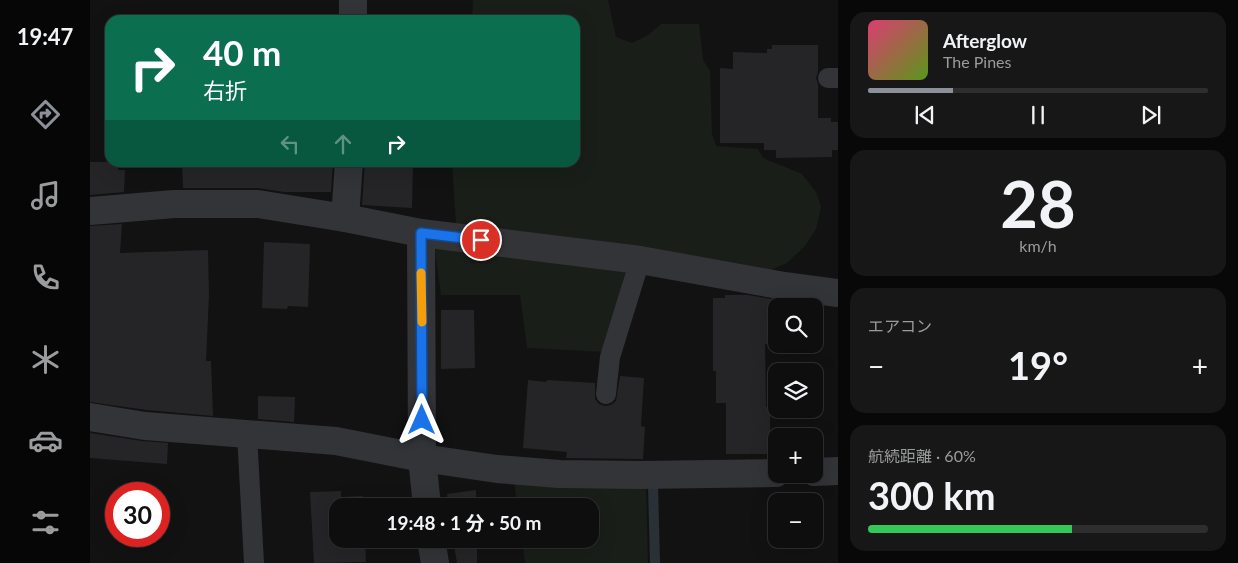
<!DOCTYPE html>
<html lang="ja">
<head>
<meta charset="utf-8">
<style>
	:root { --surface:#0e0e0e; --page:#171717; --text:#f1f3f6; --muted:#9b9c9e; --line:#2e2e2e; --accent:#8c9099 }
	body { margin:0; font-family:Lato,"Noto Sans JP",sans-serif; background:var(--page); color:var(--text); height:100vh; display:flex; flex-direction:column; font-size:19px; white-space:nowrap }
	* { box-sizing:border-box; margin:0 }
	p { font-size:16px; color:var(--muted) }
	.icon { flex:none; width:28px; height:28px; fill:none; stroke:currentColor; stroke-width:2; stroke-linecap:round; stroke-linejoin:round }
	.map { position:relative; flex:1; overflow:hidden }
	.details { display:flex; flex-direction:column; gap:12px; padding:12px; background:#080808; width:400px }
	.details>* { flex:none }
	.banner { position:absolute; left:15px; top:15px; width:475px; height:152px; border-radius:15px; box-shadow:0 5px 20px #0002,0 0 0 1px var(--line); background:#0b6e4f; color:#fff; overflow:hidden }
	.controls { position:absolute; left:678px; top:298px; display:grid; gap:10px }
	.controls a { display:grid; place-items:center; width:55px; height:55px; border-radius:10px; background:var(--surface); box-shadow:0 5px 20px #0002,0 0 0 1px var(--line); font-size:25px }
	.speed { position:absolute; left:15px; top:482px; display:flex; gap:10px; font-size:25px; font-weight:700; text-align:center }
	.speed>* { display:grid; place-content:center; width:65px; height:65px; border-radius:50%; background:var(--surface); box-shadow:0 5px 20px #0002,0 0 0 1px var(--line); line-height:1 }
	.speed .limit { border:8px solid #d22; background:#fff; color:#111 }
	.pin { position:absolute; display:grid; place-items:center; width:42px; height:42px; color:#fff; margin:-21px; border:2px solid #fff; border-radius:50%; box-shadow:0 1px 5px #0007 }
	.me { position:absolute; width:55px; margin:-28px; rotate:0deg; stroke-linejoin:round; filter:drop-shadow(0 0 4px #0008) }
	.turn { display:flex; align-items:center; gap:18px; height:105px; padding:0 15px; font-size:22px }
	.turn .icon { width:65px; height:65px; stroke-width:2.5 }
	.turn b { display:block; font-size:35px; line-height:42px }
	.lanes { display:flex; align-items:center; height:48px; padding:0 15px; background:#0003; justify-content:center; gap:25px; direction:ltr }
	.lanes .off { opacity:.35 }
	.big { font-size:38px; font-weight:700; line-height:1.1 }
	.details .card { flex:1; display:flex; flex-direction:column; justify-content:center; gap:8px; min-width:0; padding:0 18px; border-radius:15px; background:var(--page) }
	.details .dial { align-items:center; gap:0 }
	.dial b { font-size:65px; line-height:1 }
	.song { display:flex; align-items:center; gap:15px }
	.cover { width:60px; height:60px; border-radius:8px; background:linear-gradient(135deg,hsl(340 70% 55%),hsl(90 70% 35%)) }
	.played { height:5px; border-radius:2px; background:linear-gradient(90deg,var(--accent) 25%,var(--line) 25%) }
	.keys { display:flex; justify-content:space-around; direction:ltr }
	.heat { display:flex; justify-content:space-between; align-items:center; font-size:28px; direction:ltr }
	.charge { height:8px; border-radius:4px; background:linear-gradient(90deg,#34c759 60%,var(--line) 0) }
	.trip { position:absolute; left:239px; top:498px; width:270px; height:50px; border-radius:15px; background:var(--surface); box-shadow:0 5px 20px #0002,0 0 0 1px var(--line); font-weight:700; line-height:50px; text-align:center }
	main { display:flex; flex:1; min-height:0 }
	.tabs { display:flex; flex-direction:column; width:90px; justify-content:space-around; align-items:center; background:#060606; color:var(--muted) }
	.tabs .icon { width:35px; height:35px }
	.tabs .on { color:var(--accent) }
	.tabs b { font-size:22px; color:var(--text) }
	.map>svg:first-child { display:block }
</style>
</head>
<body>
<main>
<nav class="tabs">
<b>19:47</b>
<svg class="icon on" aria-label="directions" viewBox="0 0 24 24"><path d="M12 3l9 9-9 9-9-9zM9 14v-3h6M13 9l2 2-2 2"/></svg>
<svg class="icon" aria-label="music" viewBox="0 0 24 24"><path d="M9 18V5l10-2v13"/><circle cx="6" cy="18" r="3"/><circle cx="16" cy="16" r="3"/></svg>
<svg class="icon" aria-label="phone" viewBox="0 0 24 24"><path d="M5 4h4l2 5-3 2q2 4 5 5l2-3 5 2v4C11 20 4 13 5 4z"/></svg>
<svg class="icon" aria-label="climate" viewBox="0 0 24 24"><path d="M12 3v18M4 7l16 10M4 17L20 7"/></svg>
<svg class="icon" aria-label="car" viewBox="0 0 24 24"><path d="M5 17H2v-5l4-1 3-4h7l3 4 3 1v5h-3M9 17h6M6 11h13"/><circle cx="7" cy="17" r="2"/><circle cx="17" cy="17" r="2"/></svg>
<svg class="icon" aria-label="filters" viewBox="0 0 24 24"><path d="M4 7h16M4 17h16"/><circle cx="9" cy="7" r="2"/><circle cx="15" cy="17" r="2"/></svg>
</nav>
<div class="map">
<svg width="748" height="563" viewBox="0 0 748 563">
	<rect width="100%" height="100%" fill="#121213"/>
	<g fill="#191e19">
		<polygon points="383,0 518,0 526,37 542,43 558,35 571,24 609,24 613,60 620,71 622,134 626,146 668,149 673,158 712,174 726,192 731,207 726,229 715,246 697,263 681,270 366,224 362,163 485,162 485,20 382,20"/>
		<polygon points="362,244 536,270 515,352 437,348 430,295 351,295 345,250"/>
		<polygon points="424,479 556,483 558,563 435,563 432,539 500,539 500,506 427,506"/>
	</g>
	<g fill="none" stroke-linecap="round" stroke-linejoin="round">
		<polyline stroke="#2a3136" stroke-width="10" points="563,485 565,563"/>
	</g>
	<g fill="#252527">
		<polygon points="682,45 728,45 728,72 726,78 728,84 728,118 741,118 741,122 748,122 748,150 742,150 742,157 686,158 686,150 674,150 674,143 630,143 630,68 643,69 643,52 677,53 677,49 682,49"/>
		<polygon points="0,162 29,162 28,170 35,170 34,192 0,195"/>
		<polygon points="92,162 243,162 241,192 194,192 168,188 93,188"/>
		<polygon points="275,162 323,162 322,208 272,205"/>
		<polygon points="32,224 30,253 118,250 119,295 116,361 121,361 123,416 57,410 0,402 0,226"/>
		<polygon points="174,242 220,244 218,307 198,306 197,309 172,308"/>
		<polygon points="635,295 658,295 686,300 686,332 679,332 680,344 675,344 676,407 680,407 680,454 636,454 636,403 626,403 626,371 623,371 623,298 635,298"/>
		<polygon points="351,310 384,310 385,368 351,369"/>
		<polygon points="530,376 554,378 551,426 555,427 553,459 476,458 477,452 433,448 438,380 456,382 457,380 505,383 505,399 509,404 515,406 521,405 526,401"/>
		<polygon points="168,396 205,397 204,422 168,419"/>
		<polygon points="0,433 52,441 78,443 77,464 0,458"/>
		<polygon points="386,490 386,506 359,506 357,494"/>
		<polygon points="251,491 251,497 273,496 274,506 248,506 248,539 275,539 276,562 224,563 220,492"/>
		<polygon points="363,539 387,539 387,563 367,563"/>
	</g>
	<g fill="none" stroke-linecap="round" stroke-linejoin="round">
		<g stroke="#333438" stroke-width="20">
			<polyline points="738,78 748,78"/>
			<polyline points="516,394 520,357 550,260"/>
			<polyline points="157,434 164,563"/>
		</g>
		<g stroke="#333438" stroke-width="28">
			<polyline points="263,0 263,20"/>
			<polyline points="0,211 84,204 168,204 255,218 331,233 550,260 694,286 748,293"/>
			<polyline points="255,218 259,162"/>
			<polyline points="331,233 332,458 337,506"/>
			<polyline points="0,417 55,426 246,441 332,458 407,469 469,474 550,475 686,473"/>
			<polyline points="724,472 748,471"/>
			<polyline points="341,539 345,563"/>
		</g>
	</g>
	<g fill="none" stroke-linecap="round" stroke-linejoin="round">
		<defs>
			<polyline id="route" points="332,420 331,233 391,240"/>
		</defs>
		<use href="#route" stroke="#114b97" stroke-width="12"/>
		<use href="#route" stroke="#1a73e8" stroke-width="9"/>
		<polyline stroke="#f59e0b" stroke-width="9" points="331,273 332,322"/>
	</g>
</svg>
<div class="controls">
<a><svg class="icon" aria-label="search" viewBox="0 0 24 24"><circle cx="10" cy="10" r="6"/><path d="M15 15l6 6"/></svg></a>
<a><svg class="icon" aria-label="layers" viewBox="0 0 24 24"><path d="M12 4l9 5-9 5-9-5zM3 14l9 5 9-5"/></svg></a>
<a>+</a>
<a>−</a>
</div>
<div class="speed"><div class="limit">30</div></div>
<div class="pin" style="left:391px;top:240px;background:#d93025"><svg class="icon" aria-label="arrive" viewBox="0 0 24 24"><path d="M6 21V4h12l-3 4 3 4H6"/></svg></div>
<svg class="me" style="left:332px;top:420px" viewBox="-20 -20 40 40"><path d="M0-17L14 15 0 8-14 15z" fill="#1a73e8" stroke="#fff" stroke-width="4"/></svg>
<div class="trip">19:48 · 1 分 · 50 m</div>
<div class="banner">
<div class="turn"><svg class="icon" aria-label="right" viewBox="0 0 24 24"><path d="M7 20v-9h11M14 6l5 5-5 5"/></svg><div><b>40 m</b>右折</div></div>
<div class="lanes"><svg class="icon off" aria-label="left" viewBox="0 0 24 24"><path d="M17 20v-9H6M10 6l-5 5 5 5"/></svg><svg class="icon off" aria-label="ahead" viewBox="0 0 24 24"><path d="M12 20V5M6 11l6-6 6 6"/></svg><svg class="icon" aria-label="right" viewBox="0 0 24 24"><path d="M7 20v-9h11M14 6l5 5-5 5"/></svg></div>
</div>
</div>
<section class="details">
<div class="card">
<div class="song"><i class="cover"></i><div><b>Afterglow</b><p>The Pines</p></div></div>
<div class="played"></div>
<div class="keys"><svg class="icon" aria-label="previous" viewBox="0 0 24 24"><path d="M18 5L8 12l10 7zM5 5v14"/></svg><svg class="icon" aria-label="pause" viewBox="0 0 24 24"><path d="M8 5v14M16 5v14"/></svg><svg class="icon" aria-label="next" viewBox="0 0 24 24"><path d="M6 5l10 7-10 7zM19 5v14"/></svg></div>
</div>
<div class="card dial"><b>28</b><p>km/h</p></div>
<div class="card"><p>エアコン</p>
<div class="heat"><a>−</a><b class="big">19°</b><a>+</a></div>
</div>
<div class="card"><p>航続距離 · 60%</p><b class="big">300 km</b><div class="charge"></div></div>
</section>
</main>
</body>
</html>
